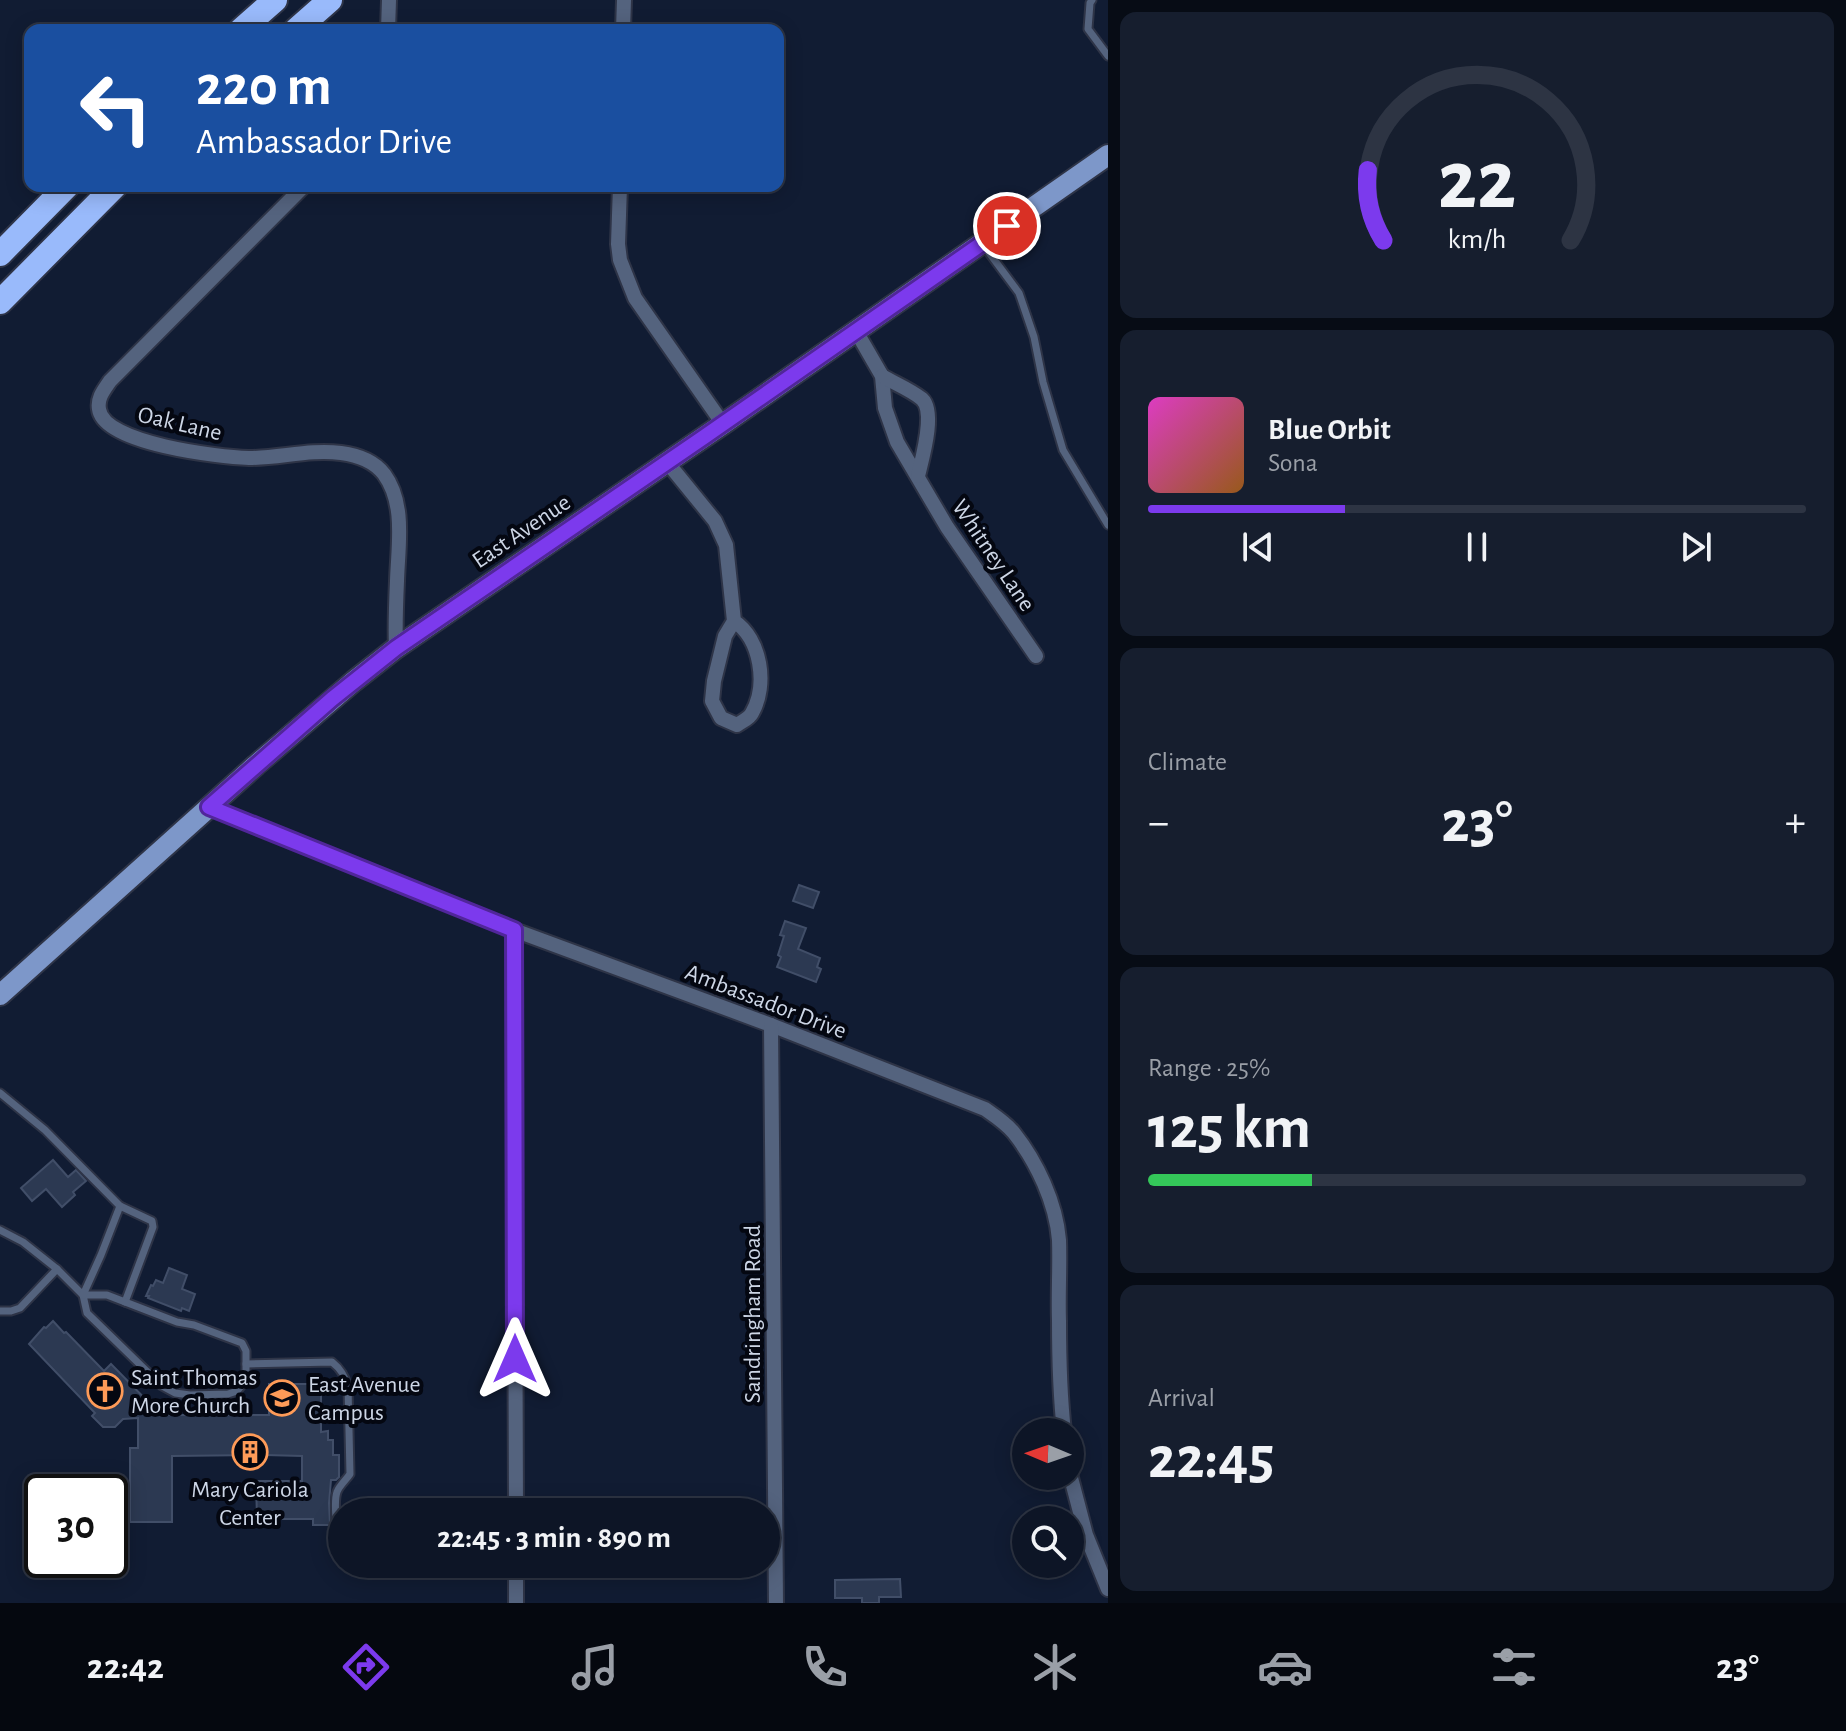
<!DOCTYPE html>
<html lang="en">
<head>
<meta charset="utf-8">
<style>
	:root { --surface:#0d1526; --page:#161e2e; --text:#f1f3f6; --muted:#9a9fa7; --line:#2d3443; --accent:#7c3aed }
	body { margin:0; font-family:"Alegreya Sans",sans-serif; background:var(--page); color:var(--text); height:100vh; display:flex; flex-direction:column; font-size:30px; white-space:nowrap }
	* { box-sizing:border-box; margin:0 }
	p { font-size:26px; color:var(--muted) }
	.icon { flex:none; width:44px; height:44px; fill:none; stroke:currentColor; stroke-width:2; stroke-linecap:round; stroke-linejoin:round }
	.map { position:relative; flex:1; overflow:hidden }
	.side { display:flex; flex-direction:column; gap:12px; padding:12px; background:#070c15; width:738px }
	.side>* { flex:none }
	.banner { position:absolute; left:24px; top:24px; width:760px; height:168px; border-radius:16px; box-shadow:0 4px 20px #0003,0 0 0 2px var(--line); background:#1a4fa0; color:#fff; overflow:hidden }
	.needle { width:52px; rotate:272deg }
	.buttons { position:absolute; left:1012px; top:1418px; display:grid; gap:16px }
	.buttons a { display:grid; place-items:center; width:72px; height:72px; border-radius:50%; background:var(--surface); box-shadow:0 4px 20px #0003,0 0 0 2px var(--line); font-size:40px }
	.speed { position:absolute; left:24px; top:1474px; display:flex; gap:16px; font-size:40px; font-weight:700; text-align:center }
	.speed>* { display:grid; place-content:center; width:104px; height:104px; border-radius:50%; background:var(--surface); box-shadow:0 4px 20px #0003,0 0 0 2px var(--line); line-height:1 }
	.speed .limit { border:4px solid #111; border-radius:12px; background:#fff; color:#111 }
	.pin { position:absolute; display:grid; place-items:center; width:68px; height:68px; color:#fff; margin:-34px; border:4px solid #fff; border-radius:50%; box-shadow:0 2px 8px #0007 }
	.me { position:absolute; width:88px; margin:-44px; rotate:0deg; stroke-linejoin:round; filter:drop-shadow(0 0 6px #0008) }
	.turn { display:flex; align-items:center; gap:28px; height:168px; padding:0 40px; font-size:36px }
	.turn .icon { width:104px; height:104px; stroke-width:2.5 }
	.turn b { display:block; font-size:56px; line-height:68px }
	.big { font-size:60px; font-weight:700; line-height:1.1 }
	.side .card { flex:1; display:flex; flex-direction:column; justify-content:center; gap:12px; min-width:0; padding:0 28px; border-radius:16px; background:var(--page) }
	.side .dial { align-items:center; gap:0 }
	.dial svg { height:208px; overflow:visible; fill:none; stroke:var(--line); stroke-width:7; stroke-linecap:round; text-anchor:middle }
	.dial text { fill:var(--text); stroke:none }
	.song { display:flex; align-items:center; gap:24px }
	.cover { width:96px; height:96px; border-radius:12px; background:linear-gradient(135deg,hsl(310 70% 55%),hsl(30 70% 35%)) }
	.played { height:8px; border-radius:4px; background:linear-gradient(90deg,var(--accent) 30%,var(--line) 30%) }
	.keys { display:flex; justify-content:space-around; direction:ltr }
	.heat { display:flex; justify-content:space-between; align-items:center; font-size:44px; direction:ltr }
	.charge { height:12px; border-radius:6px; background:linear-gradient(90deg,#34c759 25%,var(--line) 0) }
	.trip { position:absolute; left:328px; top:1498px; width:452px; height:80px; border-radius:40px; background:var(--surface); box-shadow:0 4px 20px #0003,0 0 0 2px var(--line); font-weight:700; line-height:80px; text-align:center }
	.dock { display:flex; height:128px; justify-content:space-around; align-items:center; background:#05080f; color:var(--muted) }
	.dock .icon { width:56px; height:56px }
	.dock .active { color:var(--accent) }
	.dock b { font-size:36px; color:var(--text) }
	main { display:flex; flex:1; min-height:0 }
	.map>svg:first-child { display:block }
</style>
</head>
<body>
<main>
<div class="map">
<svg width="1108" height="1603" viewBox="0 0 1108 1603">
	<rect width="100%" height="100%" fill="#111c33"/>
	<g fill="#2c3952" stroke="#414e68" stroke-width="2">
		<polygon points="799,885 819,892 813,908 793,901"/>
		<polygon points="785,921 806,928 798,949 820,958 817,967 821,969 816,982 777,967 781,957 778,955 784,936 780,935"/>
		<polygon points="53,1160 68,1177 76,1170 86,1181 73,1192 75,1195 62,1207 46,1189 32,1201 21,1188"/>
		<polygon points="169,1268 187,1275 182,1289 195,1294 189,1311 182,1308 181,1311 148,1298 149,1296 146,1296 151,1285 153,1286 156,1280 163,1283"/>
		<polygon points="53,1321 64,1333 66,1332 104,1371 111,1364 161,1415 269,1415 269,1384 319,1384 321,1386 321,1432 328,1431 328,1440 333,1440 333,1455 339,1455 339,1477 336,1480 331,1480 329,1503 330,1525 313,1525 313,1519 257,1519 256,1481 302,1481 302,1456 265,1455 172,1456 172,1522 130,1522 130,1448 138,1448 138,1418 123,1419 115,1427 103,1427 92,1416 95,1413 29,1344 44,1327 46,1328"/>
		<polygon points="900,1579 901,1597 879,1597 879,1603 862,1603 862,1598 835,1598 835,1580"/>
	</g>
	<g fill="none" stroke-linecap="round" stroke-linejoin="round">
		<defs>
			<g id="service">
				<polyline points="1092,0 1090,3 1088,29 1108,56"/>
				<polyline points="984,246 1019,293 1034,337 1043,382 1063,450 1108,525"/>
				<polyline points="0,1093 45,1130 120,1206 152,1221 153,1227 125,1302"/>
				<polyline points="0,1230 23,1242 57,1269 20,1308 11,1311 0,1311"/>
				<polyline points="57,1269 83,1295 87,1313 162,1386 175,1393 190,1395 228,1394 237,1391 243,1384 246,1375 246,1351 242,1343 194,1325 177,1322 107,1295 83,1295"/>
				<polyline points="83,1295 101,1255 120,1206"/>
				<path d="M 246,1364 L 332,1362 C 341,1369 345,1376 348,1387 L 350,1474 C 346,1480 339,1486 337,1492 C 334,1500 336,1513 336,1522"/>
			</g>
			<g id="minor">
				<polyline points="388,30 389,0"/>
				<polyline points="623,30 624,0"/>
				<path d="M 304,186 L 110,381 C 104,390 97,398 99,409 C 103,444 220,457 249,458 C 280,458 310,449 341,453 C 357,455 373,460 384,474 C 406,504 398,546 397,581 C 396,603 395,626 396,648"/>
				<polyline points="620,186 618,244 620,260 635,298 723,424"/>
				<polyline points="856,331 882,376 885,408 897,442 947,527 1036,656"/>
				<path d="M 882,376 C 894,383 911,390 922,399 C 936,412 922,459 918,476"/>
				<path d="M 667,462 L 715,521 L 726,545 L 734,621 L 725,636 L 714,681 L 712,701 L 721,718 L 737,725 C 742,721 749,719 752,713 C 768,685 761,639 734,621"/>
				<path d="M 209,807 L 514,930 L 771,1025 L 985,1109 C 995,1116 1006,1123 1014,1133 C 1037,1162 1056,1203 1059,1240 C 1060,1267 1058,1294 1059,1321 C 1059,1358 1060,1395 1064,1432"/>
				<polyline points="514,930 516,1512"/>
				<polyline points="771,1025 776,1603"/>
				<polyline points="1070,1474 1086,1535 1108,1589"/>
				<polyline points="516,1564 516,1603"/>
			</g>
			<polyline id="primary" points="0,995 256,765 354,681 396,648 723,424 1108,155"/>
			<g id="motorway">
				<polyline points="241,30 275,0"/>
				<polyline points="296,30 330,0"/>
				<polyline points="0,254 67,186"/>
				<polyline points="0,302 115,186"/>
			</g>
		</defs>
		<use href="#service" stroke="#2e3447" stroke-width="11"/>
		<use href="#minor" stroke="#2e3447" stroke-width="18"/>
		<use href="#primary" stroke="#2e3447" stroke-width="24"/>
		<use href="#motorway" stroke="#2e3447" stroke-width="28"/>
		<use href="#service" stroke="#54637e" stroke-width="7"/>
		<use href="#minor" stroke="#54637e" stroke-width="14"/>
		<use href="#primary" stroke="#7d97c9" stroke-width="20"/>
		<use href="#motorway" stroke="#99bafb" stroke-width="24"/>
	</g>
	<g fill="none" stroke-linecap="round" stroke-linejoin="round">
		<defs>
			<polyline id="route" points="515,1359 514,930 209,807 332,699 396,648 704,437 1007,226"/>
		</defs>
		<use href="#route" stroke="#51269a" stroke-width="20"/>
		<use href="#route" stroke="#7c3aed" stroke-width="14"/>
	</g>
	<defs>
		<symbol id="church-ring" viewBox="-11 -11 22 22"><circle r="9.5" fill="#040711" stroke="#fe9b58" stroke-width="1.5"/><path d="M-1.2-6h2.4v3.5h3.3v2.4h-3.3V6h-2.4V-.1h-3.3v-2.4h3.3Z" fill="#fe9b58"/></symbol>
		<symbol id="school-ring" viewBox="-11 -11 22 22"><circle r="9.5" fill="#040711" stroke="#fe9b58" stroke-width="1.5"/><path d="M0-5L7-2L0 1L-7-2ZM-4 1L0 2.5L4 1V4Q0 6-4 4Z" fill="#fe9b58"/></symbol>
		<symbol id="building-ring" viewBox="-11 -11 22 22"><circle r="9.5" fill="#040711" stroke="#fe9b58" stroke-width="1.5"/><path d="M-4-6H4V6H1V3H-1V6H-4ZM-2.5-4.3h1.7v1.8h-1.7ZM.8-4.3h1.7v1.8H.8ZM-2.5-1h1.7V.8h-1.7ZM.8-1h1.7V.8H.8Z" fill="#fe9b58"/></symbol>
	</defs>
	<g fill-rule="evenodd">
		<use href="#church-ring" x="85" y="1371" width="40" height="40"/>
		<use href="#school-ring" x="262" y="1378" width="40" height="40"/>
		<use href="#building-ring" x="230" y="1432" width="40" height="40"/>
	</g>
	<g text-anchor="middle" stroke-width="8" stroke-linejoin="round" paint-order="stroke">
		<g font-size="24" fill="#cdd6e6" stroke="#040711">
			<text transform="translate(180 423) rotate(13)" y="8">Oak Lane</text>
			<text transform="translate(521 531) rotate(-34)" y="8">East Avenue</text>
			<text transform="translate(994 555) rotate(56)" y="8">Whitney Lane</text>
			<text transform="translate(766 1001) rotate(21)" y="8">Ambassador Drive</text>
			<text transform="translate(752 1314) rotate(-90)" y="8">Sandringham Road</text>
		</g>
		<g font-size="24" fill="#cdd6e6" stroke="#040711" text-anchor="start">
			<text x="131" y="1385">Saint Thomas<tspan x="131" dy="28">More Church</tspan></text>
			<text x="308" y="1392">East Avenue<tspan x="308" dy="28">Campus</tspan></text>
			<text x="250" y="1497" text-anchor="middle">Mary Cariola<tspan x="250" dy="28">Center</tspan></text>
		</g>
	</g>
</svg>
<div class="buttons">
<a><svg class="needle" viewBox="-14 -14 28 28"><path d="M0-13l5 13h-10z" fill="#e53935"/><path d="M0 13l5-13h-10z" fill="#9a9fa7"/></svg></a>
<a><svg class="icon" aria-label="search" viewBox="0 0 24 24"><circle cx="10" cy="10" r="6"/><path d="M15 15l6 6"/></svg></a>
</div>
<div class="speed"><div class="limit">30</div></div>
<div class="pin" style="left:1007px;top:226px;background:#d93025"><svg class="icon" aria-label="arrive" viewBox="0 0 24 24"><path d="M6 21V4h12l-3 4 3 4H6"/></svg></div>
<svg class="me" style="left:515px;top:1359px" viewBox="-20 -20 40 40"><path d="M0-17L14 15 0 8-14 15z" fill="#7c3aed" stroke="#fff" stroke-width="4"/></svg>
<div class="trip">22:45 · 3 min · 890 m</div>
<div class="banner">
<div class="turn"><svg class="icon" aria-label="left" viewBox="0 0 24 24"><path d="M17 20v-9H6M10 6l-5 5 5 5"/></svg><div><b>220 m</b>Ambassador Drive</div></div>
</div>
</div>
<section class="side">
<div class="card dial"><svg viewBox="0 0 100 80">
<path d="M14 69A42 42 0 1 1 86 69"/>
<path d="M14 69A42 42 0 0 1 8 42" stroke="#7c3aed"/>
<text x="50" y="56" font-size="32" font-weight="700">22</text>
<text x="50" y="72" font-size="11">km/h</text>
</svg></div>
<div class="card">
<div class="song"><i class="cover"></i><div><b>Blue Orbit</b><p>Sona</p></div></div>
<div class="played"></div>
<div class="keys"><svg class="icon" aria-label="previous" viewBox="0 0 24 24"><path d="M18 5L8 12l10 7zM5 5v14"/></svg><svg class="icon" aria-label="pause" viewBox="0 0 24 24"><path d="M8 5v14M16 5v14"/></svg><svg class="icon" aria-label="next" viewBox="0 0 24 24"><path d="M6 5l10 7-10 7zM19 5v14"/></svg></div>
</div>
<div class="card"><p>Climate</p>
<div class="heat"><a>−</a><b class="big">23°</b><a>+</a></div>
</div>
<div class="card"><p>Range · 25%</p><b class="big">125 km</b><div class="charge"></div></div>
<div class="card"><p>Arrival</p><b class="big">22:45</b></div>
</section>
</main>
<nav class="dock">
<b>22:42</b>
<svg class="icon active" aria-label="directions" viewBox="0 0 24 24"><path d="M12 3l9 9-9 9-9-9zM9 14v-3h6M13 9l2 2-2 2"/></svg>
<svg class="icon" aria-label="music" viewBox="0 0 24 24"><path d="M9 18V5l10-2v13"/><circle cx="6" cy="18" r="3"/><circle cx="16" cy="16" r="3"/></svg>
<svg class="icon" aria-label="phone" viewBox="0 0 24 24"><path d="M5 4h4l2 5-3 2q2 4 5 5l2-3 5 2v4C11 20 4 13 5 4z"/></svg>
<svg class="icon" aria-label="climate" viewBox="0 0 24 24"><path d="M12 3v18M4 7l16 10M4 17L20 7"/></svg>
<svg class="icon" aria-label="car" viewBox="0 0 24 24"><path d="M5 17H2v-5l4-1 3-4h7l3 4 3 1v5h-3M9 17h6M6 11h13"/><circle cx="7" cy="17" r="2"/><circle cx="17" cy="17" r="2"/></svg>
<svg class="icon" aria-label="filters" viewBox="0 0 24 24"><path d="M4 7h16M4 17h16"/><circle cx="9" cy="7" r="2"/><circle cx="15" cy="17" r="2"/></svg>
<b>23°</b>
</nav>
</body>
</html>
